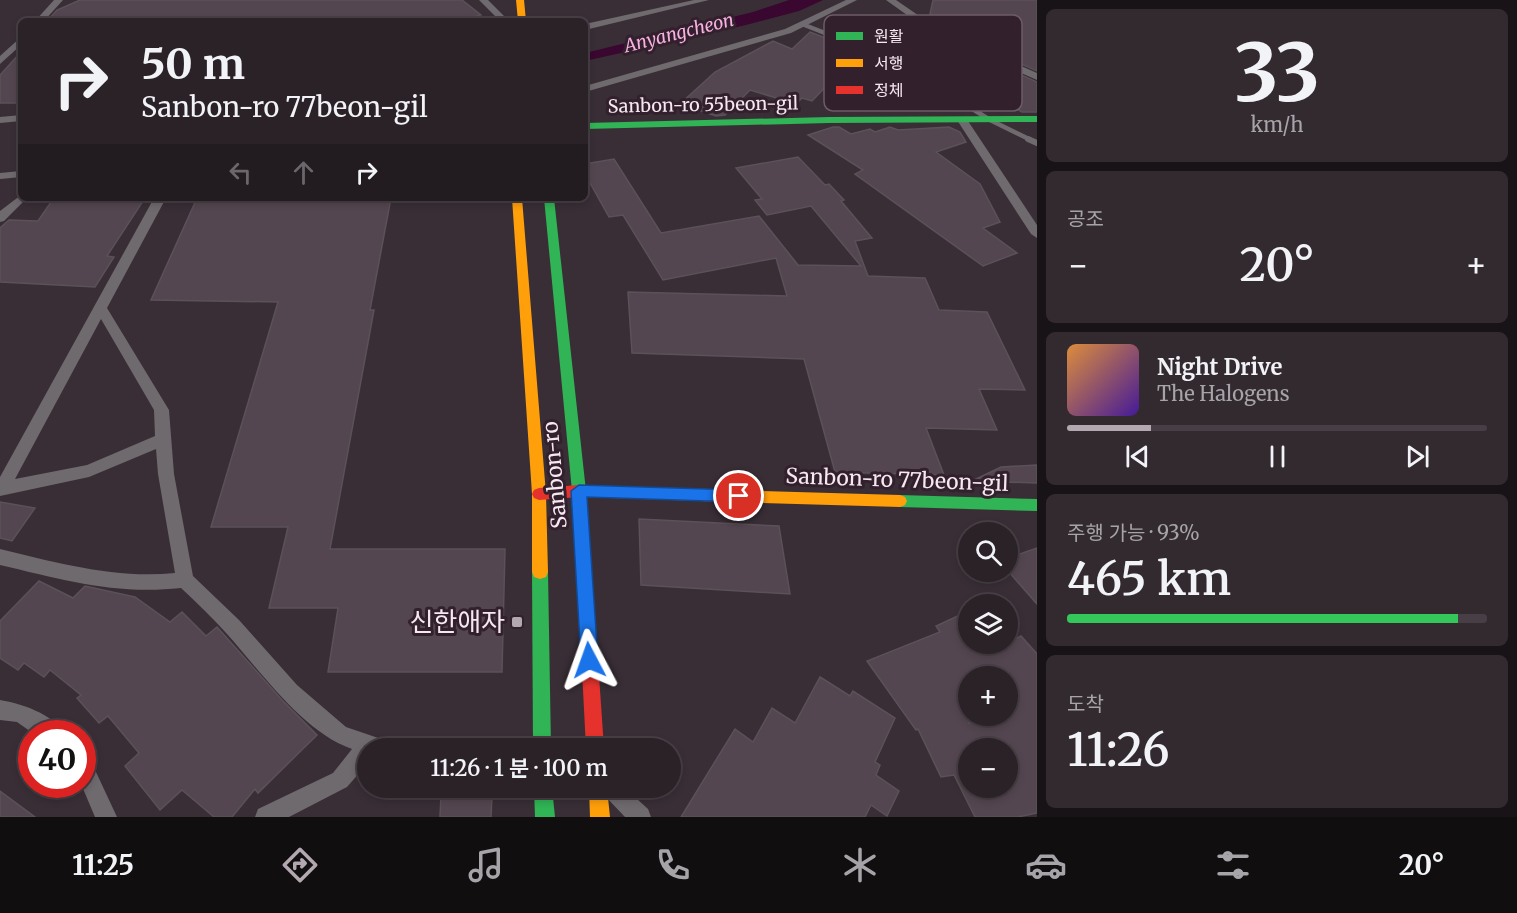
<!DOCTYPE html>
<html lang="ko">
<head>
<meta charset="utf-8">
<style>
	:root { --surface:#2b2228; --page:#332a30; --text:#f1f3f6; --muted:#a6a4a8; --line:#473f45; --accent:#b3a7b0 }
	body { margin:0; font-family:Merriweather,"Noto Sans KR",serif; background:var(--page); color:var(--text); height:100vh; display:flex; flex-direction:column; font-size:22px; white-space:nowrap }
	* { box-sizing:border-box; margin:0 }
	p { font-size:20px; color:var(--muted) }
	.icon { flex:none; width:33px; height:33px; fill:none; stroke:currentColor; stroke-width:2; stroke-linecap:round; stroke-linejoin:round }
	.map { position:relative; flex:1; overflow:hidden }
	.sheet { display:flex; flex-direction:column; gap:9px; padding:9px; background:#181316; width:480px }
	.sheet>* { flex:none }
	.guide { position:absolute; left:18px; top:18px; width:570px; height:183px; border-radius:9px; box-shadow:0 3px 9px #0003,0 0 0 2px var(--line); background:#2b2228; color:var(--text); overflow:hidden }
	.buttons { position:absolute; left:958px; top:522px; display:grid; gap:12px }
	.buttons a { display:grid; place-items:center; width:60px; height:60px; border-radius:50%; background:var(--surface); box-shadow:0 3px 9px #0003,0 0 0 2px var(--line); font-size:30px }
	.speed { position:absolute; left:18px; top:720px; display:flex; gap:12px; font-size:30px; font-weight:700; text-align:center }
	.speed>* { display:grid; place-content:center; width:78px; height:78px; border-radius:50%; background:var(--surface); box-shadow:0 3px 9px #0003,0 0 0 2px var(--line); line-height:1 }
	.speed .limit { border:9px solid #d22; background:#fff; color:#111 }
	.pin { position:absolute; display:grid; place-items:center; width:51px; height:51px; color:#fff; margin:-26px; border:3px solid #fff; border-radius:50%; box-shadow:0 2px 6px #0007 }
	.me { position:absolute; width:66px; margin:-33px; rotate:356deg; stroke-linejoin:round; filter:drop-shadow(0 0 4px #0008) }
	.turn { display:flex; align-items:center; gap:21px; height:126px; padding:0 24px; font-size:27px }
	.turn .icon { width:78px; height:78px; stroke-width:2.5 }
	.turn b { display:block; font-size:42px; line-height:51px }
	.lanes { display:flex; align-items:center; height:57px; padding:0 24px; background:#0003; justify-content:center; gap:30px; direction:ltr }
	.lanes .off { opacity:.35 }
	.big { font-size:45px; font-weight:600; line-height:1.1 }
	.sheet .widget { flex:1; display:flex; flex-direction:column; justify-content:center; gap:9px; min-width:0; padding:0 21px; border-radius:9px; background:var(--page) }
	.sheet .dial { align-items:center; gap:0 }
	.dial b { font-size:78px; line-height:1 }
	.song { display:flex; align-items:center; gap:18px }
	.cover { width:72px; height:72px; border-radius:9px; background:linear-gradient(135deg,hsl(30 70% 55%),hsl(260 70% 35%)) }
	.played { height:6px; border-radius:3px; background:linear-gradient(90deg,var(--accent) 20%,var(--line) 20%) }
	.keys { display:flex; justify-content:space-around; direction:ltr }
	.heat { display:flex; justify-content:space-between; align-items:center; font-size:33px; direction:ltr }
	.charge { height:9px; border-radius:4px; background:linear-gradient(90deg,#34c759 93%,var(--line) 0) }
	.trip { position:absolute; left:357px; top:738px; width:324px; height:60px; border-radius:30px; background:var(--surface); box-shadow:0 3px 9px #0003,0 0 0 2px var(--line); font-weight:600; line-height:60px; text-align:center }
	.dock { display:flex; height:96px; justify-content:space-around; align-items:center; background:#110e10; color:var(--muted) }
	.dock .icon { width:42px; height:42px }
	.dock .current { color:var(--accent) }
	.dock b { font-size:27px; color:var(--text) }
	main { display:flex; flex:1; min-height:0 }
	.map>svg:first-child { display:block }
</style>
</head>
<body>
<main>
<div class="map">
<svg width="1037" height="817" viewBox="0 0 1037 817">
	<rect width="100%" height="100%" fill="#392e36"/>
	<polygon fill="#39072f" points="789,0 823,0 799,11 746,25 585,61 585,53 753,12"/>
	<g fill="#544650" stroke="#5b5158" stroke-width="1.5" fill-rule="evenodd">
		<polygon points="80,0 462,0 481,15 459,21 47,21 57,10"/>
		<polygon points="933,0 1037,0 1037,71 944,30 930,14"/>
		<polygon points="810,32 859,51 828,63 835,77 812,101 802,98 796,104 750,90 725,115 716,116 680,104 715,72 773,41 792,49"/>
		<polygon points="929,34 1037,82 1037,112 1022,112 988,91 967,100 928,75 951,71 894,43"/>
		<polygon points="21,52 21,103 0,103 0,75"/>
		<polygon points="833,127 839,127 851,134 870,129 875,132 890,127 898,130 949,127 960,132 966,142 936,152 980,184 1000,222 983,228 1017,253 983,266 855,174 863,170 808,135"/>
		<polygon points="798,157 825,185 829,184 844,200 841,201 872,238 855,241 868,276 925,278 939,310 987,312 1025,390 979,389 997,430 926,428 944,475 835,472 804,359 632,353 628,292 787,296 776,258 663,280 623,215 609,217 585,174 585,164 614,159 661,233 759,216 798,265 861,266 811,206 767,215 755,200 762,199 736,168"/>
		<polygon points="61,198 145,198 107,256 114,257 95,287 0,282 0,228 9,220 38,221 51,202 58,202"/>
		<polygon points="197,198 391,198 370,310 374,310 330,549 505,549 502,672 328,672 338,608 269,608 288,527 211,527 278,302 151,300"/>
		<polygon points="1037,465 1037,483 972,481 1001,467"/>
		<polygon points="0,502 35,508 12,541 0,538"/>
		<polygon points="639,519 779,526 790,594 641,585"/>
		<polygon points="1037,548 1037,604 1008,571 1008,558"/>
		<polygon points="39,581 73,598 85,586 135,597 170,622 182,612 206,636 217,627 283,701 317,735 258,793 255,789 232,817 214,817 182,790 160,810 125,766 139,753 108,716 99,723 77,698 81,695 50,670 44,677 24,663 18,670 0,658 0,621"/>
		<path d="M 960,615 L 969,626 L 969,644 L 983,644 L 989,651 L 1021,636 L 1037,654 L 1037,813 L 1018,817 L 975,817 L 954,775 L 941,777 L 918,729 L 916,730 L 867,661 L 940,632 L 936,626 ZM 969,676 L 1008,676 L 1008,716 L 969,723 ZM 969,748 L 1008,748 L 1008,788 L 969,788 Z"/>
		<polygon points="820,677 850,696 853,691 895,718 875,762 880,765 876,775 899,791 887,816 871,805 865,817 681,817 735,729 753,742 772,708 795,723"/>
		<polygon points="0,791 35,817 0,817"/>
		<polygon points="441,795 492,796 491,817 440,817"/>
	</g>
	<g fill="none" stroke-linecap="round" stroke-linejoin="round">
		<polyline stroke="#6f6a6d" stroke-width="4.5" points="802,24 863,48 922,77 990,120 1031,140"/>
		<g stroke="#6f6a6d" stroke-width="6">
			<polyline points="1028,139 1037,143"/>
			<polyline points="0,176 21,174"/>
		</g>
		<g fill="#6f6a6d" fill-rule="evenodd">
			<polygon points="54,0 63,0 44,21 35,21"/>
			<polygon points="479,0 488,0 509,21 500,21"/>
			<polygon points="694,0 709,0 585,30 585,24"/>
			<polygon points="846,0 857,0 791,33 585,92 585,86 785,29"/>
			<polygon points="886,0 896,0 941,31 1037,73 1037,80 935,35"/>
			<polygon points="21,37 21,45 0,64 0,56"/>
			<polygon points="21,115 21,121 0,123 0,117"/>
			<polygon points="958,118 966,118 1037,225 1037,238 1031,234 957,120"/>
			<polygon points="21,195 21,198 27,198 4,221 0,222 0,211"/>
			<path d="M 154,198 L 166,198 L 107,308 L 169,410 L 174,474 L 193,576 L 239,620 L 297,685 L 346,727 L 387,741 L 390,748 L 368,748 L 368,763 L 347,787 L 289,817 L 255,817 L 258,809 L 333,773 L 352,749 C 304,733 261,672 227,634 C 213,618 197,603 181,588 C 115,595 64,580 0,565 L 0,549 C 58,563 115,579 175,573 L 158,474 L 156,449 L 89,477 L 0,496 L 0,477 ZM 101,319 L 154,410 L 155,436 L 87,465 L 15,479 Z"/>
			<path d="M 0,700 C 19,703 55,714 63,734 L 34,734 L 17,722 L 0,720 Z"/>
			<polygon points="82,754 89,757 117,817 95,817 81,784 82,784"/>
			<polygon points="600,788 625,788 648,809 651,817 625,817 604,795"/>
		</g>
		<g fill="#30b455" fill-rule="evenodd">
			<polygon points="1037,116 1037,122 829,123 585,129 585,123 829,117"/>
			<polygon points="544,198 554,198 586,491 596,632 594,638 588,640 582,638 580,632 572,491"/>
			<polygon points="900,495 1037,499 1037,511 900,507 895,505 893,501 895,497"/>
			<polygon points="540,565 546,567 548,572 551,748 533,748 532,572 534,567"/>
			<polygon points="534,788 552,788 555,817 535,817"/>
		</g>
		<g fill="#ff9f0a" fill-rule="evenodd">
			<polygon points="516,0 524,0 526,21 518,21"/>
			<polygon points="512,198 522,198 546,494 548,572 546,577 540,579 534,577 532,572 532,494"/>
			<polygon points="699,489 900,495 905,497 907,501 905,505 900,507 699,501 694,499 692,495 694,491"/>
			<polygon points="589,788 607,788 610,817 590,817"/>
		</g>
		<g fill="#e5322d" fill-rule="evenodd">
			<polygon points="579,485 699,489 704,491 706,495 704,499 699,501 579,497 539,500 534,498 532,494 534,490 539,488"/>
			<polygon points="588,624 594,626 596,632 604,748 586,748 580,632 582,626"/>
		</g>
	</g>
	<polygon fill="#1a73e8" stroke="#114b97" stroke-width="1.5" points="579,485 739,490 747,496 739,502 587,497 598,660 595,666 589,669 583,666 581,660 571,491"/>
	<rect fill="#b3a7b0" stroke="#33202d" stroke-width="2" x="511" y="616" width="12" height="12" rx="3"/>
	<g text-anchor="middle" stroke-width="6" stroke-linejoin="round" paint-order="stroke">
		<g font-size="18" font-style="italic" fill="#f7b1e2" stroke="#33202d">
			<text transform="translate(679 33) rotate(-14)" y="6">Anyangcheon</text>
		</g>
		<g font-size="18" fill="#f5e8f1" stroke="#33202d">
			<text transform="translate(703 105) rotate(-1)" y="6">Sanbon-ro 55beon-gil</text>
		</g>
		<g font-size="21" fill="#f5e8f1" stroke="#33202d">
			<text transform="translate(555 475) rotate(-95)" y="7">Sanbon-ro</text>
			<text transform="translate(897 480) rotate(2)" y="7">Sanbon-ro 77beon-gil</text>
		</g>
		<g font-size="26" fill="#f5e8f1" stroke="#33202d" text-anchor="end">
			<text x="505" y="631">신한애자</text>
		</g>
	</g>
	<rect x="824" y="15" width="198" height="96" rx="9" fill="#33202d" stroke="#6d5c68" stroke-width="1.5"/>
	<rect x="836" y="32" width="27" height="8" fill="#30b455"/>
	<rect x="836" y="59" width="27" height="8" fill="#ff9f0a"/>
	<rect x="836" y="86" width="27" height="8" fill="#e5322d"/>
	<g font-size="16" fill="#f5e8f1">
		<text x="874" y="42">원활</text>
		<text x="874" y="69">서행</text>
		<text x="874" y="96">정체</text>
	</g>
</svg>
<div class="buttons">
<a><svg class="icon" aria-label="search" viewBox="0 0 24 24"><circle cx="10" cy="10" r="6"/><path d="M15 15l6 6"/></svg></a>
<a><svg class="icon" aria-label="layers" viewBox="0 0 24 24"><path d="M12 4l9 5-9 5-9-5zM3 14l9 5 9-5"/></svg></a>
<a>+</a>
<a>−</a>
</div>
<div class="speed"><div class="limit">40</div></div>
<div class="pin" style="left:739px;top:496px;background:#d93025"><svg class="icon" aria-label="arrive" viewBox="0 0 24 24"><path d="M6 21V4h12l-3 4 3 4H6"/></svg></div>
<svg class="me" style="left:589px;top:660px" viewBox="-20 -20 40 40"><path d="M0-17L14 15 0 8-14 15z" fill="#1a73e8" stroke="#fff" stroke-width="4"/></svg>
<div class="trip">11:26 · 1 분 · 100 m</div>
<div class="guide">
<div class="turn"><svg class="icon" aria-label="right" viewBox="0 0 24 24"><path d="M7 20v-9h11M14 6l5 5-5 5"/></svg><div><b>50 m</b>Sanbon-ro 77beon-gil</div></div>
<div class="lanes"><svg class="icon off" aria-label="left" viewBox="0 0 24 24"><path d="M17 20v-9H6M10 6l-5 5 5 5"/></svg><svg class="icon off" aria-label="ahead" viewBox="0 0 24 24"><path d="M12 20V5M6 11l6-6 6 6"/></svg><svg class="icon" aria-label="right" viewBox="0 0 24 24"><path d="M7 20v-9h11M14 6l5 5-5 5"/></svg></div>
</div>
</div>
<section class="sheet">
<div class="widget dial"><b>33</b><p>km/h</p></div>
<div class="widget"><p>공조</p>
<div class="heat"><a>−</a><b class="big">20°</b><a>+</a></div>
</div>
<div class="widget">
<div class="song"><i class="cover"></i><div><b>Night Drive</b><p>The Halogens</p></div></div>
<div class="played"></div>
<div class="keys"><svg class="icon" aria-label="previous" viewBox="0 0 24 24"><path d="M18 5L8 12l10 7zM5 5v14"/></svg><svg class="icon" aria-label="pause" viewBox="0 0 24 24"><path d="M8 5v14M16 5v14"/></svg><svg class="icon" aria-label="next" viewBox="0 0 24 24"><path d="M6 5l10 7-10 7zM19 5v14"/></svg></div>
</div>
<div class="widget"><p>주행 가능 · 93%</p><b class="big">465 km</b><div class="charge"></div></div>
<div class="widget"><p>도착</p><b class="big">11:26</b></div>
</section>
</main>
<nav class="dock">
<b>11:25</b>
<svg class="icon current" aria-label="directions" viewBox="0 0 24 24"><path d="M12 3l9 9-9 9-9-9zM9 14v-3h6M13 9l2 2-2 2"/></svg>
<svg class="icon" aria-label="music" viewBox="0 0 24 24"><path d="M9 18V5l10-2v13"/><circle cx="6" cy="18" r="3"/><circle cx="16" cy="16" r="3"/></svg>
<svg class="icon" aria-label="phone" viewBox="0 0 24 24"><path d="M5 4h4l2 5-3 2q2 4 5 5l2-3 5 2v4C11 20 4 13 5 4z"/></svg>
<svg class="icon" aria-label="climate" viewBox="0 0 24 24"><path d="M12 3v18M4 7l16 10M4 17L20 7"/></svg>
<svg class="icon" aria-label="car" viewBox="0 0 24 24"><path d="M5 17H2v-5l4-1 3-4h7l3 4 3 1v5h-3M9 17h6M6 11h13"/><circle cx="7" cy="17" r="2"/><circle cx="17" cy="17" r="2"/></svg>
<svg class="icon" aria-label="filters" viewBox="0 0 24 24"><path d="M4 7h16M4 17h16"/><circle cx="9" cy="7" r="2"/><circle cx="15" cy="17" r="2"/></svg>
<b>20°</b>
</nav>
</body>
</html>
